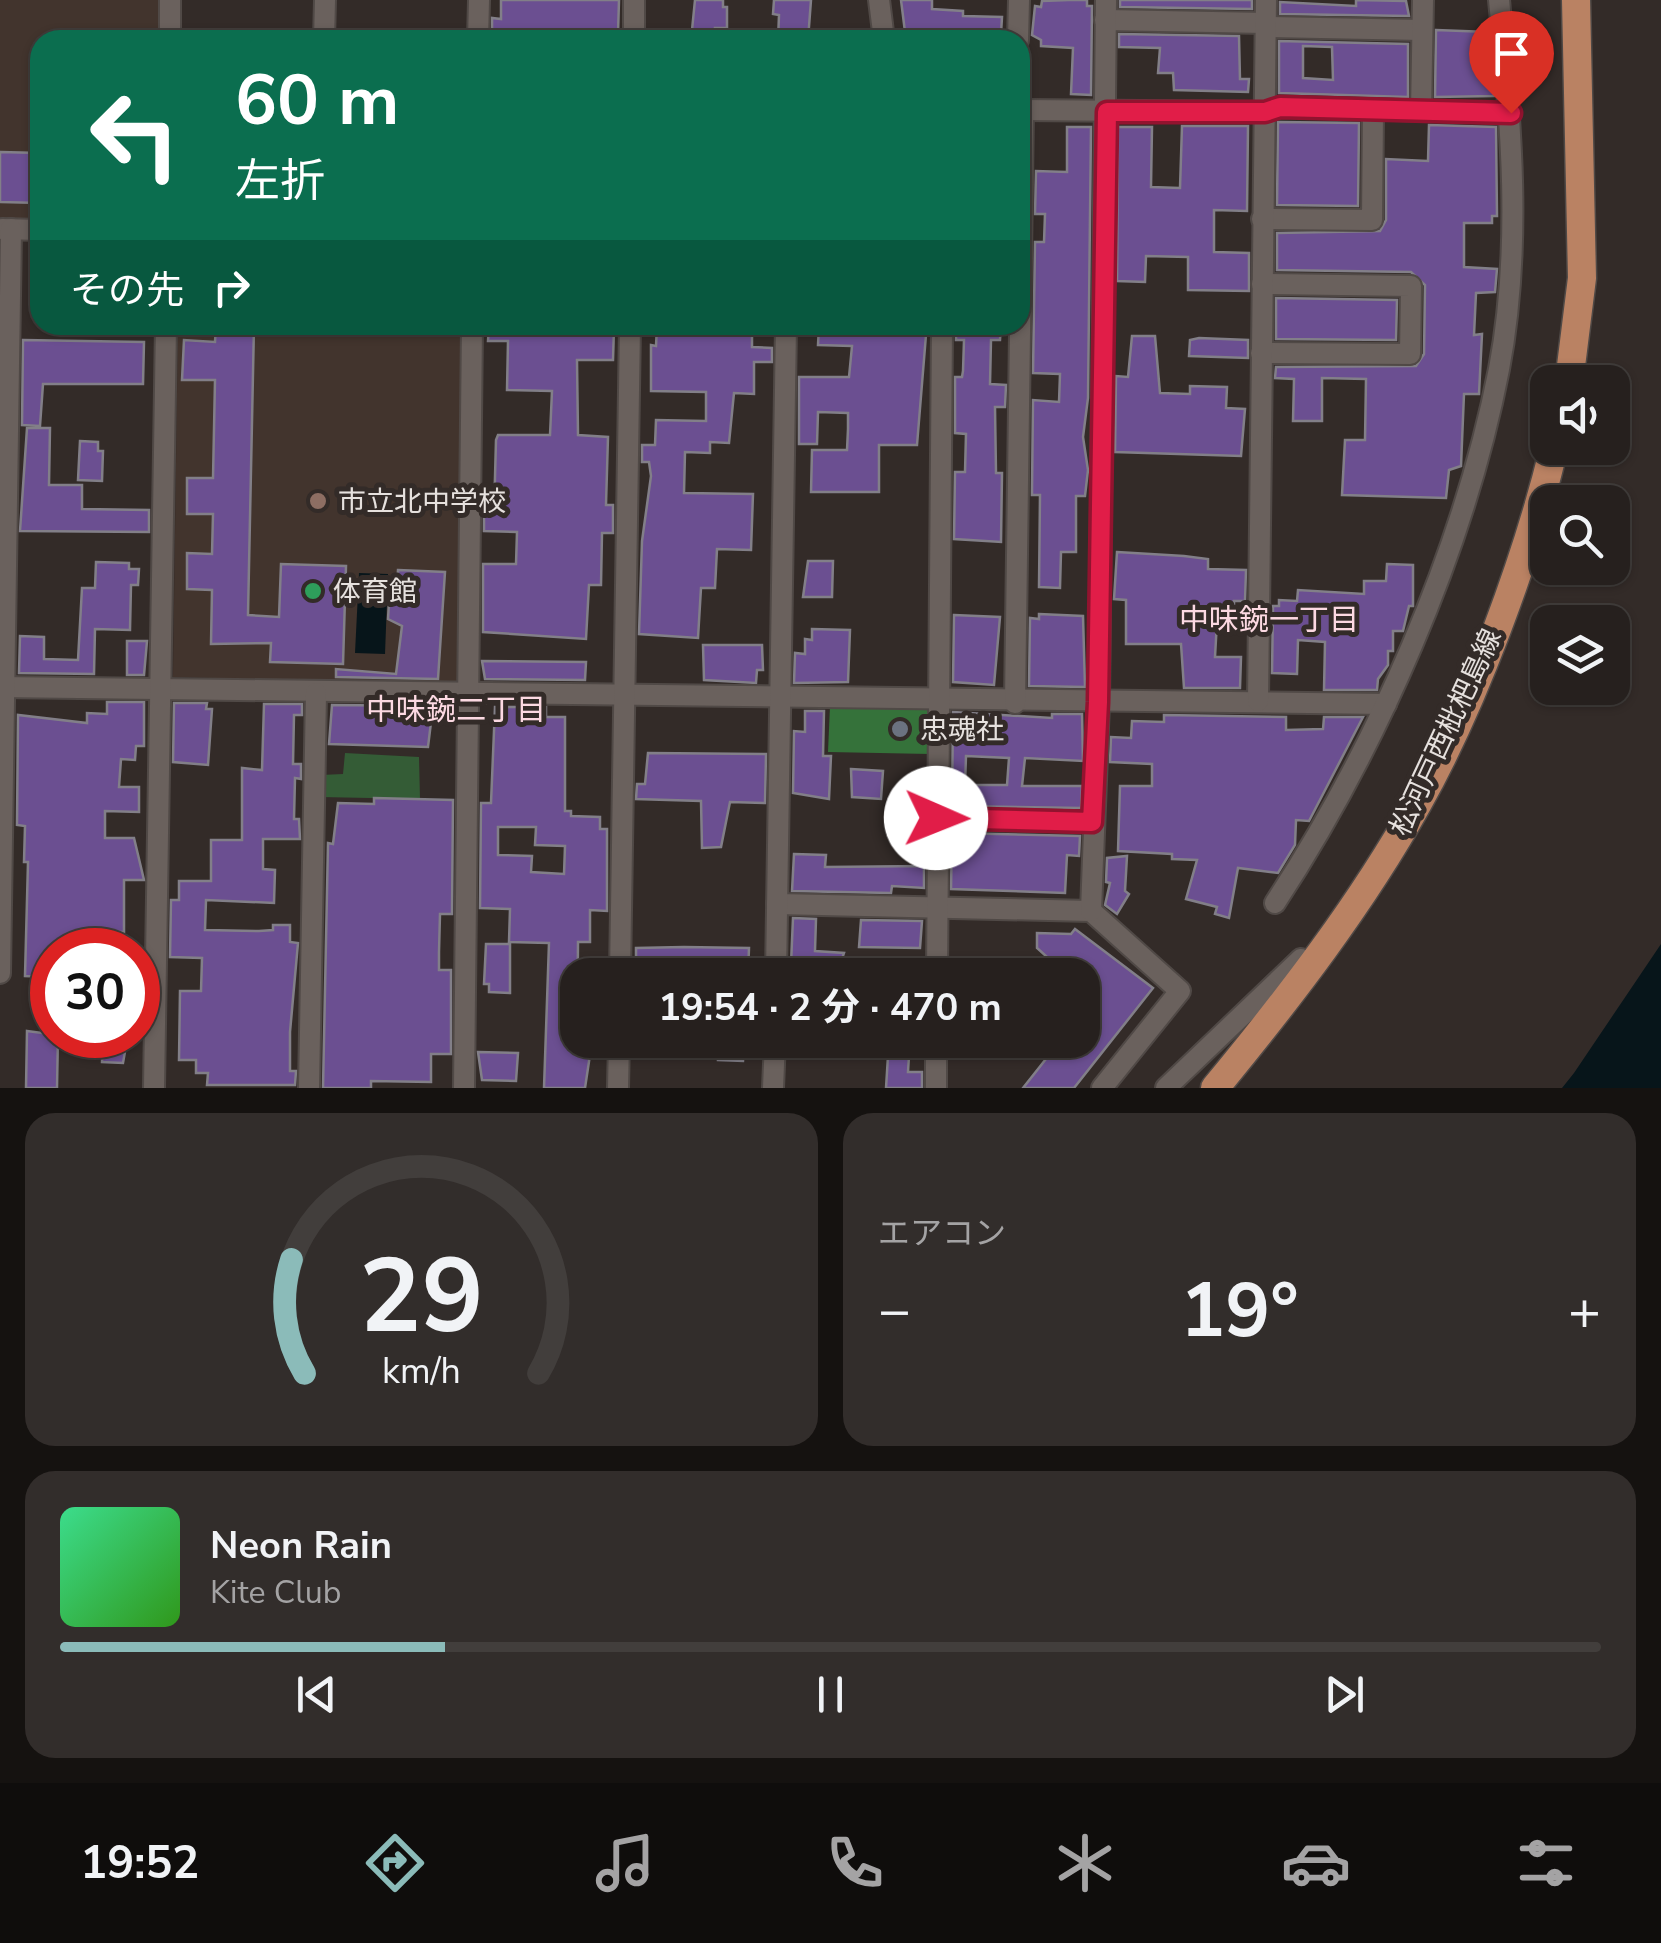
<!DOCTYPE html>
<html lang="ja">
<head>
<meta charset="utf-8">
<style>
	:root { --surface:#26201e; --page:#322d2b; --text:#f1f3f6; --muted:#a4a3a4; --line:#423e3c; --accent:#8bbbb9 }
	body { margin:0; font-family:"Nunito Sans","Noto Sans JP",sans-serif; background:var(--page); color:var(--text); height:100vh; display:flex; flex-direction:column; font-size:38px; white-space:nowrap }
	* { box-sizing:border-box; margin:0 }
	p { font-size:32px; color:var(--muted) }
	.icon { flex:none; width:55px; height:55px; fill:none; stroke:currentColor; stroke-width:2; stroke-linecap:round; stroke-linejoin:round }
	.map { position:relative; height:1088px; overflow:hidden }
	.side { display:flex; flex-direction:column; gap:25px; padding:25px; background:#151210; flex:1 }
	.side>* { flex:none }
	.banner { position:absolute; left:30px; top:30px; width:1000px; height:305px; border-radius:30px; box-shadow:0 2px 8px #0004,0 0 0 2px var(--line); background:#0b6e4f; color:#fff; overflow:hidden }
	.tools { position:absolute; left:1530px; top:365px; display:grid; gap:20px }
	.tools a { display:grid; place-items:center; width:100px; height:100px; border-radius:20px; background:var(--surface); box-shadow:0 2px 8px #0004,0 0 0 2px var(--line); font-size:50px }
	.speed { position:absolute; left:30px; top:928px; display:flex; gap:20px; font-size:50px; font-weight:700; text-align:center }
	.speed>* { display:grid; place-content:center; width:130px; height:130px; border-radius:50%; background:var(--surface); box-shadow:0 2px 8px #0004,0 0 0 2px var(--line); line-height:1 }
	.speed .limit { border:15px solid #d22; background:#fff; color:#111 }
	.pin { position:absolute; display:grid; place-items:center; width:85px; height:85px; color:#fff; margin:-102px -42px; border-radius:50% 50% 50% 0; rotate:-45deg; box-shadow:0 0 10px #0007 }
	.pin .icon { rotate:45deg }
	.me { position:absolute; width:110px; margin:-55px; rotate:91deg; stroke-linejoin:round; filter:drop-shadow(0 0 8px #0008) }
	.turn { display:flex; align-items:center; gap:35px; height:210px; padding:0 40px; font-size:45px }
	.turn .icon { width:130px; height:130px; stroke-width:2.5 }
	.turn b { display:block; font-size:70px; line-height:85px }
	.then { display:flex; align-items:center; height:95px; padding:0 40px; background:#0003; gap:20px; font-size:38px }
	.big { font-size:75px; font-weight:700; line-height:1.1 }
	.side .tile { flex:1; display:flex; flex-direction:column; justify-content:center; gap:15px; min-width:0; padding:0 35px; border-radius:30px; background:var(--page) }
	.side .dial { align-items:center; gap:0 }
	.dial svg { height:260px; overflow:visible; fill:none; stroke:var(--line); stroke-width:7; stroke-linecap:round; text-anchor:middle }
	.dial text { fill:var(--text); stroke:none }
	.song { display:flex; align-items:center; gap:30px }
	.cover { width:120px; height:120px; border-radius:15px; background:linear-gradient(135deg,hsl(150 70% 55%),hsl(110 70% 35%)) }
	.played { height:10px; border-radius:5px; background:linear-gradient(90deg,var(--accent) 25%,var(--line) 25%) }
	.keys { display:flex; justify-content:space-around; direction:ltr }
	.heat { display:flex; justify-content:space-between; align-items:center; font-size:55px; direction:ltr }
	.side .tiles { flex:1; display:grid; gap:25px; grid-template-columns:1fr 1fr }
	.tile:last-child { grid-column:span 2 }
	.trip { position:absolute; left:560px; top:958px; width:540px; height:100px; border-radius:30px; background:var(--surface); box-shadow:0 2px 8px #0004,0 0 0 2px var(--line); font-weight:700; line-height:100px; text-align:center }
	.menu { display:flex; height:160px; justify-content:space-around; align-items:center; background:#0f0d0c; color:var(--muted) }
	.menu .icon { width:70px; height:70px }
	.menu .selected { color:var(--accent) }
	.menu b { font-size:45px; color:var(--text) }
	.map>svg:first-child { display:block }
</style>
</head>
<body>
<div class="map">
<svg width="1661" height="1088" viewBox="0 0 1661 1088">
	<rect width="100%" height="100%" fill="#332b28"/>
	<g fill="#42342d">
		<polygon points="0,0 158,0 158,40 40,40 40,224 0,223"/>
		<polygon points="178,325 463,325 459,678 453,684 173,677"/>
	</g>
	<polygon fill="#345c36" points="345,753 419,757 420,799 320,797 321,775 343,774"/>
	<polygon fill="#35723a" points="830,706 925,707 931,715 930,754 828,752"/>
	<g fill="#07151a">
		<polygon points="359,573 388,574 385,654 355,653"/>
		<polygon points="1661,944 1661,1088 1562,1088 1574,1073"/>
	</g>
	<g fill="#6b4f91" stroke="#827f88" stroke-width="2.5" fill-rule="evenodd">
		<polygon points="501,0 619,0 618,35 492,33 492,18 501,19"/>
		<polygon points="695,0 723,0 723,7 727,7 727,28 715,28 715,40 691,40"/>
		<polygon points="774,0 811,0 808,40 778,40 779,15 773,14"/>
		<polygon points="901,0 932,0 932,9 963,11 963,16 1002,17 1001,34 987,34 987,40 906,40"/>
		<polygon points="1069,0 1087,0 1087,6 1092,6 1091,95 1071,94 1073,48 1041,46 1041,40 1032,35 1035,6 1041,7 1042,1"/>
		<polygon points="1120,0 1252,0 1252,9 1120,7"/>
		<polygon points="1356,0 1406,1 1409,16 1280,14 1280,2 1356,6"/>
		<polygon points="1436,30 1488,32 1494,96 1435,97"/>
		<polygon points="1119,34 1239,36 1240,79 1249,79 1248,92 1174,90 1173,73 1158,73 1160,48 1119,47"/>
		<path d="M 1279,41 L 1408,44 L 1408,97 L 1279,93 ZM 1303,46 L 1332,47 L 1333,80 L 1303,78 Z"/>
		<polygon points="1278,122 1359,123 1358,206 1277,205"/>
		<polygon points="1429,125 1496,127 1497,216 1492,216 1492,223 1464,223 1464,267 1497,269 1495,292 1476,293 1474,335 1482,334 1479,394 1464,394 1461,466 1449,470 1446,498 1342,495 1345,440 1365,440 1366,379 1322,378 1322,421 1293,421 1294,379 1275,378 1276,367 1416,366 1424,354 1425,285 1411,272 1277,270 1277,233 1380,231 1386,220 1386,159 1428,161"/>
		<polygon points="1182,126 1248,126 1247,211 1214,210 1214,252 1249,253 1249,291 1188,290 1188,257 1146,256 1145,282 1117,281 1118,127 1152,127 1151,187 1180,188"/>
		<polygon points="1067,127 1091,127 1088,398 1083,437 1088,470 1085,496 1076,496 1076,552 1061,552 1060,588 1039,587 1040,495 1032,495 1032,490 1033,400 1059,402 1060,374 1033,373 1035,242 1044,242 1045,214 1035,214 1036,171 1067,172"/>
		<polygon points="0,152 40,153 40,203 0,202"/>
		<polygon points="1276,298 1397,300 1396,340 1276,339"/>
		<polygon points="216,325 254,325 248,615 279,617 281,564 346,566 343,664 270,662 271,643 211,644 212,590 187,589 187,553 212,554 213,514 187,514 187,478 213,478 215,380 182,380 184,340 215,342"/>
		<polygon points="489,325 614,328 613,360 577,360 578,435 608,437 606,505 613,505 613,533 602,533 601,585 589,585 586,639 483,632 483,564 516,564 517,532 484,531 484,514 494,514 496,440 498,435 550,435 552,391 507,390 508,341 488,341"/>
		<polygon points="657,325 752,325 752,347 772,348 772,362 754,362 754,394 734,393 729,443 710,442 710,453 685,452 684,493 753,494 751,550 717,549 715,588 701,588 698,638 639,634 642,541 651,476 649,462 642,462 642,445 655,445 656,420 706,421 706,392 651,391 651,345 656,346"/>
		<polygon points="819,325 926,335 917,445 879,445 879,492 811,492 812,450 847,450 848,429 848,413 818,412 817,444 799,444 799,377 849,377 852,346 818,345"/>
		<polygon points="956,325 1001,325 1000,340 991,340 990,384 1006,385 1005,407 995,407 996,473 1002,473 1001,542 954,539 955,472 965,472 966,434 955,433 955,377 962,377 963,371 964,340 956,340"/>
		<polygon points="1132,336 1155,336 1160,393 1190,394 1190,386 1227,387 1226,408 1245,409 1241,456 1115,452 1116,376 1128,377"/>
		<polygon points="1199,338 1248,340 1248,358 1189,356 1190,340"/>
		<polygon points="23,340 144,342 143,384 43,384 40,426 22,425"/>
		<polygon points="27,428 50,428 49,485 82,485 82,509 149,510 149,532 20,531"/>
		<polygon points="80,441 98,442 98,451 103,451 102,481 78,480"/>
		<polygon points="1117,552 1184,556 1208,559 1208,569 1246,570 1245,601 1234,601 1234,622 1217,621 1215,657 1241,657 1240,688 1184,688 1181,644 1126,644 1126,600 1114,599"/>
		<polygon points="808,561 833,561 832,597 803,597"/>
		<polygon points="96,562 129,563 129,569 139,569 138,585 131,585 130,630 95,629 94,674 19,673 20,636 44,637 44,659 78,660 82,588 95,588"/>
		<polygon points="1387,564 1413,565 1413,606 1409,606 1403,631 1393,631 1393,651 1388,651 1388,665 1378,679 1377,690 1324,690 1325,642 1298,640 1297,674 1272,673 1273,606 1279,606 1279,600 1297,601 1298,590 1364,594 1364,581 1386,581"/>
		<polygon points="398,570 445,572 438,679 336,677 336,669 396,674 402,626 388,619 389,603 396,603"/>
		<polygon points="1039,614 1083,616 1085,687 1029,686 1030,618 1039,619"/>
		<polygon points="954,615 1000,617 994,685 953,682"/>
		<polygon points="812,629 850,630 848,682 794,683 795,653 805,654 805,639 812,640"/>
		<polygon points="127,641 147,641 144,675 127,675"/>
		<polygon points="703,645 762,645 763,670 757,670 756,683 704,680"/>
		<polygon points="482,661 586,662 585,680 485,679"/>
		<polygon points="107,702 144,702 144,746 136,746 135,760 121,759 119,787 139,787 139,812 105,811 105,838 134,838 144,880 124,880 124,932 95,932 94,950 49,950 48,977 25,976 28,862 24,862 25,826 17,825 18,715 87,723 87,713 107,714"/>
		<polygon points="174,703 207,703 206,709 212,709 208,765 173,762"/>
		<polygon points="264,704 302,704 302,715 294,715 293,764 301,764 301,779 295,778 294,819 299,819 300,839 263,839 263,869 275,870 274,903 206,900 205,930 259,931 273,930 273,925 290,925 290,942 298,943 290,1032 290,1071 296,1071 295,1085 207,1085 208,1073 196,1073 196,1060 179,1060 180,991 201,991 202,958 170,957 171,900 179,900 179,881 211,881 211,840 242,840 242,768 262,770"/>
		<polygon points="332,705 433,706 428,747 329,744"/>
		<path d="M 495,707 L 546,707 L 546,717 L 565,717 L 565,811 L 571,811 L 571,816 L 600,817 L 600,829 L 607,829 L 607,911 L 590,910 L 590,942 L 578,942 L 577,1054 L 590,1055 L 585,1088 L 544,1088 L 549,943 L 509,942 L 510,909 L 480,908 L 481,803 L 491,803 ZM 498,827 L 536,827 L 535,845 L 565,846 L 564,874 L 531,872 L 532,856 L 498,855 Z"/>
		<polygon points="805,711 824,711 823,756 831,756 829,799 793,793 794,731 805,732"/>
		<path d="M 953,712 L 1052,718 L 1052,714 L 1082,714 L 1083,761 L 1025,758 L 1022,786 L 1082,786 L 1081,808 L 952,806 ZM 966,756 L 1009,758 L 1007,785 L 965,785 Z"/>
		<polygon points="1164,715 1286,717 1286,730 1323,729 1324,717 1363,717 1309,821 1296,820 1295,845 1278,873 1238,868 1229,918 1215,914 1217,907 1186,899 1197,860 1172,859 1172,854 1118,851 1120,786 1152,786 1152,764 1110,762 1111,737 1131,738 1132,721 1164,722"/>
		<polygon points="648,753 766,754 765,803 730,802 721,847 702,848 701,801 636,799 637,784 645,784"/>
		<polygon points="851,769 883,771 881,799 852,797"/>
		<polygon points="374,798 453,800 452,914 440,914 439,952 439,970 451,970 451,1054 431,1054 431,1082 371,1081 371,1088 323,1088 328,843 333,844 338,803 374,804"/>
		<polygon points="952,833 1080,836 1079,856 1067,855 1065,893 951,889"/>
		<polygon points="794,854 826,855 825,867 924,866 924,888 892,886 891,893 792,891"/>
		<polygon points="1127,856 1125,891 1129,894 1117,914 1105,905 1110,883 1106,882 1107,858"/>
		<polygon points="793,918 816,919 815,951 844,953 837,974 808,973 809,964 791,964"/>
		<polygon points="861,920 922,921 920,948 859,947"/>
		<polygon points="1075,929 1153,988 1074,1088 1023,1088 1061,1040 1082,1040 1082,1013 1094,998 1082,988 1082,975 1067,975 1037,948 1037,933 1071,934"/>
		<polygon points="486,944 510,944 510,993 489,992 489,984 484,984"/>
		<polygon points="684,947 749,948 748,975 636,975 636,948"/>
		<polygon points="27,1031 58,1035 57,1088 26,1088"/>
		<polygon points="103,1035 128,1035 123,1063 102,1062"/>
		<polygon points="719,1040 744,1040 743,1061 718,1060"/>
		<polygon points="889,1040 910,1040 908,1072 922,1072 922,1088 886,1088"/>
		<polygon points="478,1052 518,1053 516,1081 482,1080"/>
	</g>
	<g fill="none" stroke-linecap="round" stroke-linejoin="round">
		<defs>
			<g id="minor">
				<polyline points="879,0 884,40"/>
				<polyline points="1105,20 1266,23"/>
				<polyline points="1266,27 1422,30"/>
				<polyline points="170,40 170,0"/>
				<polyline points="324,40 325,0"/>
				<polyline points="478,40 479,0"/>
				<polyline points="634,40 634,0"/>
				<polyline points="1018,40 1019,0"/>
				<polyline points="1020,110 1265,112 1280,107 1511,113"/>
				<polyline points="1421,111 1423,0"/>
				<polyline points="1262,219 1372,220 1373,111"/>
				<polyline points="2,229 40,230"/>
				<polyline points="1261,353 1410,354 1411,286 1262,284"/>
				<polyline points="0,687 1386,704"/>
				<polyline points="1258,701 1266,0"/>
				<polyline points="1015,703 1023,110"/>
				<polyline points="937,819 1092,822"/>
				<path d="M 1275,903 C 1376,749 1464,550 1499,369 C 1522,249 1511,121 1499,0"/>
				<polyline points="777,904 1091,911 1180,991 1102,1088"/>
				<polyline points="1091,911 1099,702 1106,0"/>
				<polyline points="0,973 11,229"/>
				<polyline points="620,975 630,325"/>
				<polyline points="776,975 786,325"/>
				<polyline points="937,975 942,325"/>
				<polyline points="154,1088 166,325"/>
				<polyline points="309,1088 316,693"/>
				<polyline points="464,1088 472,325"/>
				<polyline points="618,1088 619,1040"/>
				<polyline points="773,1088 775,1040"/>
				<polyline points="936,1088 936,1040"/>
				<polyline points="1166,1088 1301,959 1311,965"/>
			</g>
			<g id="major">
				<polyline points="1569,382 1582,278 1576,0"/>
				<path d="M 1215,1088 C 1289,998 1361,905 1418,803 C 1474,703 1527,559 1554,448"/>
			</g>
		</defs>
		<use href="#minor" stroke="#504946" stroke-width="24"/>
		<use href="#major" stroke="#504946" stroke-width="31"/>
		<use href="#minor" stroke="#6a615d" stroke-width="20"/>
		<use href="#major" stroke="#ba8263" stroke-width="28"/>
	</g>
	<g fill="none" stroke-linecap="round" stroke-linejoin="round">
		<defs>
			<polyline id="route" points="936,818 1092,822 1098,702 1107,112 1265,112 1280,107 1511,113"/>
		</defs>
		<use href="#route" stroke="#92132f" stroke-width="25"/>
		<use href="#route" stroke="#e11d48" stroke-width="18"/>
	</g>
	<circle fill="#8d6e63" stroke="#332b28" stroke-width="4" cx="318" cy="501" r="10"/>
	<circle fill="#2e9e5b" stroke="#332b28" stroke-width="4" cx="313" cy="591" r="10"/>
	<circle fill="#6b7280" stroke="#332b28" stroke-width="4" cx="900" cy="729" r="10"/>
	<g text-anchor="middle" stroke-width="10" stroke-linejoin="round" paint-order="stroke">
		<g font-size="28" fill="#e6e1de" stroke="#332b28" text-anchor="start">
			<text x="338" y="511">市立北中学校</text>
			<text x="333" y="601">体育館</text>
			<text x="920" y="739">忠魂社</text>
		</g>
		<g font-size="28" fill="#e6e1de" stroke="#332b28">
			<text transform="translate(1445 732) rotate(-65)" y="10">松河戸西枇杷島線</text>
		</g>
		<g font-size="30" fill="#fcd9e2" stroke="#332b28">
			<text x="1269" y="630">中味鋺一丁目</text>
			<text x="456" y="720">中味鋺二丁目</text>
		</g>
	</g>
</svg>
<div class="tools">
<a><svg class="icon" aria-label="sound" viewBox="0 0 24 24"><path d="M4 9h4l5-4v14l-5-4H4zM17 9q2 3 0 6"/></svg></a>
<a><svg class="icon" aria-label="search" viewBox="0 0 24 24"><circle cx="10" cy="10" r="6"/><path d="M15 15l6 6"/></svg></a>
<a><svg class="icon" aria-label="layers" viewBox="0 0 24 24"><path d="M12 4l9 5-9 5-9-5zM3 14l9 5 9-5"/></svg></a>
</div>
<div class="speed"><div class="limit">30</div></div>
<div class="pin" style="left:1511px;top:113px;background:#d93025"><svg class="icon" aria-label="arrive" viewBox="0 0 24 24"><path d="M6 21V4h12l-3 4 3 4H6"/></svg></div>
<svg class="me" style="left:936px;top:818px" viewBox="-20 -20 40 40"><circle r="19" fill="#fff"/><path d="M0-13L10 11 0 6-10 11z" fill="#e11d48"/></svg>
<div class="trip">19:54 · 2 分 · 470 m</div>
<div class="banner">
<div class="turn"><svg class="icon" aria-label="left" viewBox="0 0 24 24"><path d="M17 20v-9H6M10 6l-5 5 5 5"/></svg><div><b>60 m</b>左折</div></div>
<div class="then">その先<svg class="icon" aria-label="right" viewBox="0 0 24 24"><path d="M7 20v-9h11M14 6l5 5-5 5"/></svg></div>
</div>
</div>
<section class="side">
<div class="tiles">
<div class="tile dial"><svg viewBox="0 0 100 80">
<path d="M14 69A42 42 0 1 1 86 69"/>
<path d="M14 69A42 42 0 0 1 10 34" stroke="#8bbbb9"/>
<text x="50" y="56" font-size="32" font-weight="700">29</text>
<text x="50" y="72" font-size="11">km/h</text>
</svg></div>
<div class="tile"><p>エアコン</p>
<div class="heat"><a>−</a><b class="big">19°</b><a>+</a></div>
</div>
<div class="tile">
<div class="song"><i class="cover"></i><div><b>Neon Rain</b><p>Kite Club</p></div></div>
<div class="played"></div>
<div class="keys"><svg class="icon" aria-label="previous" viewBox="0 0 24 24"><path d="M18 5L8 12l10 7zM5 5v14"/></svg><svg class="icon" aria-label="pause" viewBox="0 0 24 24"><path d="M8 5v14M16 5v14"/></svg><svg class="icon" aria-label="next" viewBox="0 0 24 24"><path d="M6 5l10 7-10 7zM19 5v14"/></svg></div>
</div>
</div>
</section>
<nav class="menu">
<b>19:52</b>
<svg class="icon selected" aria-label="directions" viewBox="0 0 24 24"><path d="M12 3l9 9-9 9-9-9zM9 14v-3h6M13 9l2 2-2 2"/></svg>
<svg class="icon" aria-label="music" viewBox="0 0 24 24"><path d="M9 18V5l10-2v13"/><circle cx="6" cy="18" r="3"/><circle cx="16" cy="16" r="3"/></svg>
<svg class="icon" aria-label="phone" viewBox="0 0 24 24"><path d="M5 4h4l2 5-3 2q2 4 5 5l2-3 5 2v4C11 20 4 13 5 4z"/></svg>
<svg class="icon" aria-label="climate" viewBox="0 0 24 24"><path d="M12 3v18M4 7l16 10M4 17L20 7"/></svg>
<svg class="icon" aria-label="car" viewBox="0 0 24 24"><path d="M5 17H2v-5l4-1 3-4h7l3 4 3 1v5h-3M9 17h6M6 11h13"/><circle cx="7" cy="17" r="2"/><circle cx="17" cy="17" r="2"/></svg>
<svg class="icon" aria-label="filters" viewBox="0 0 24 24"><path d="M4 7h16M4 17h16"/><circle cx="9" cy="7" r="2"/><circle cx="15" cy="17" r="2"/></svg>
</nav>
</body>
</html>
